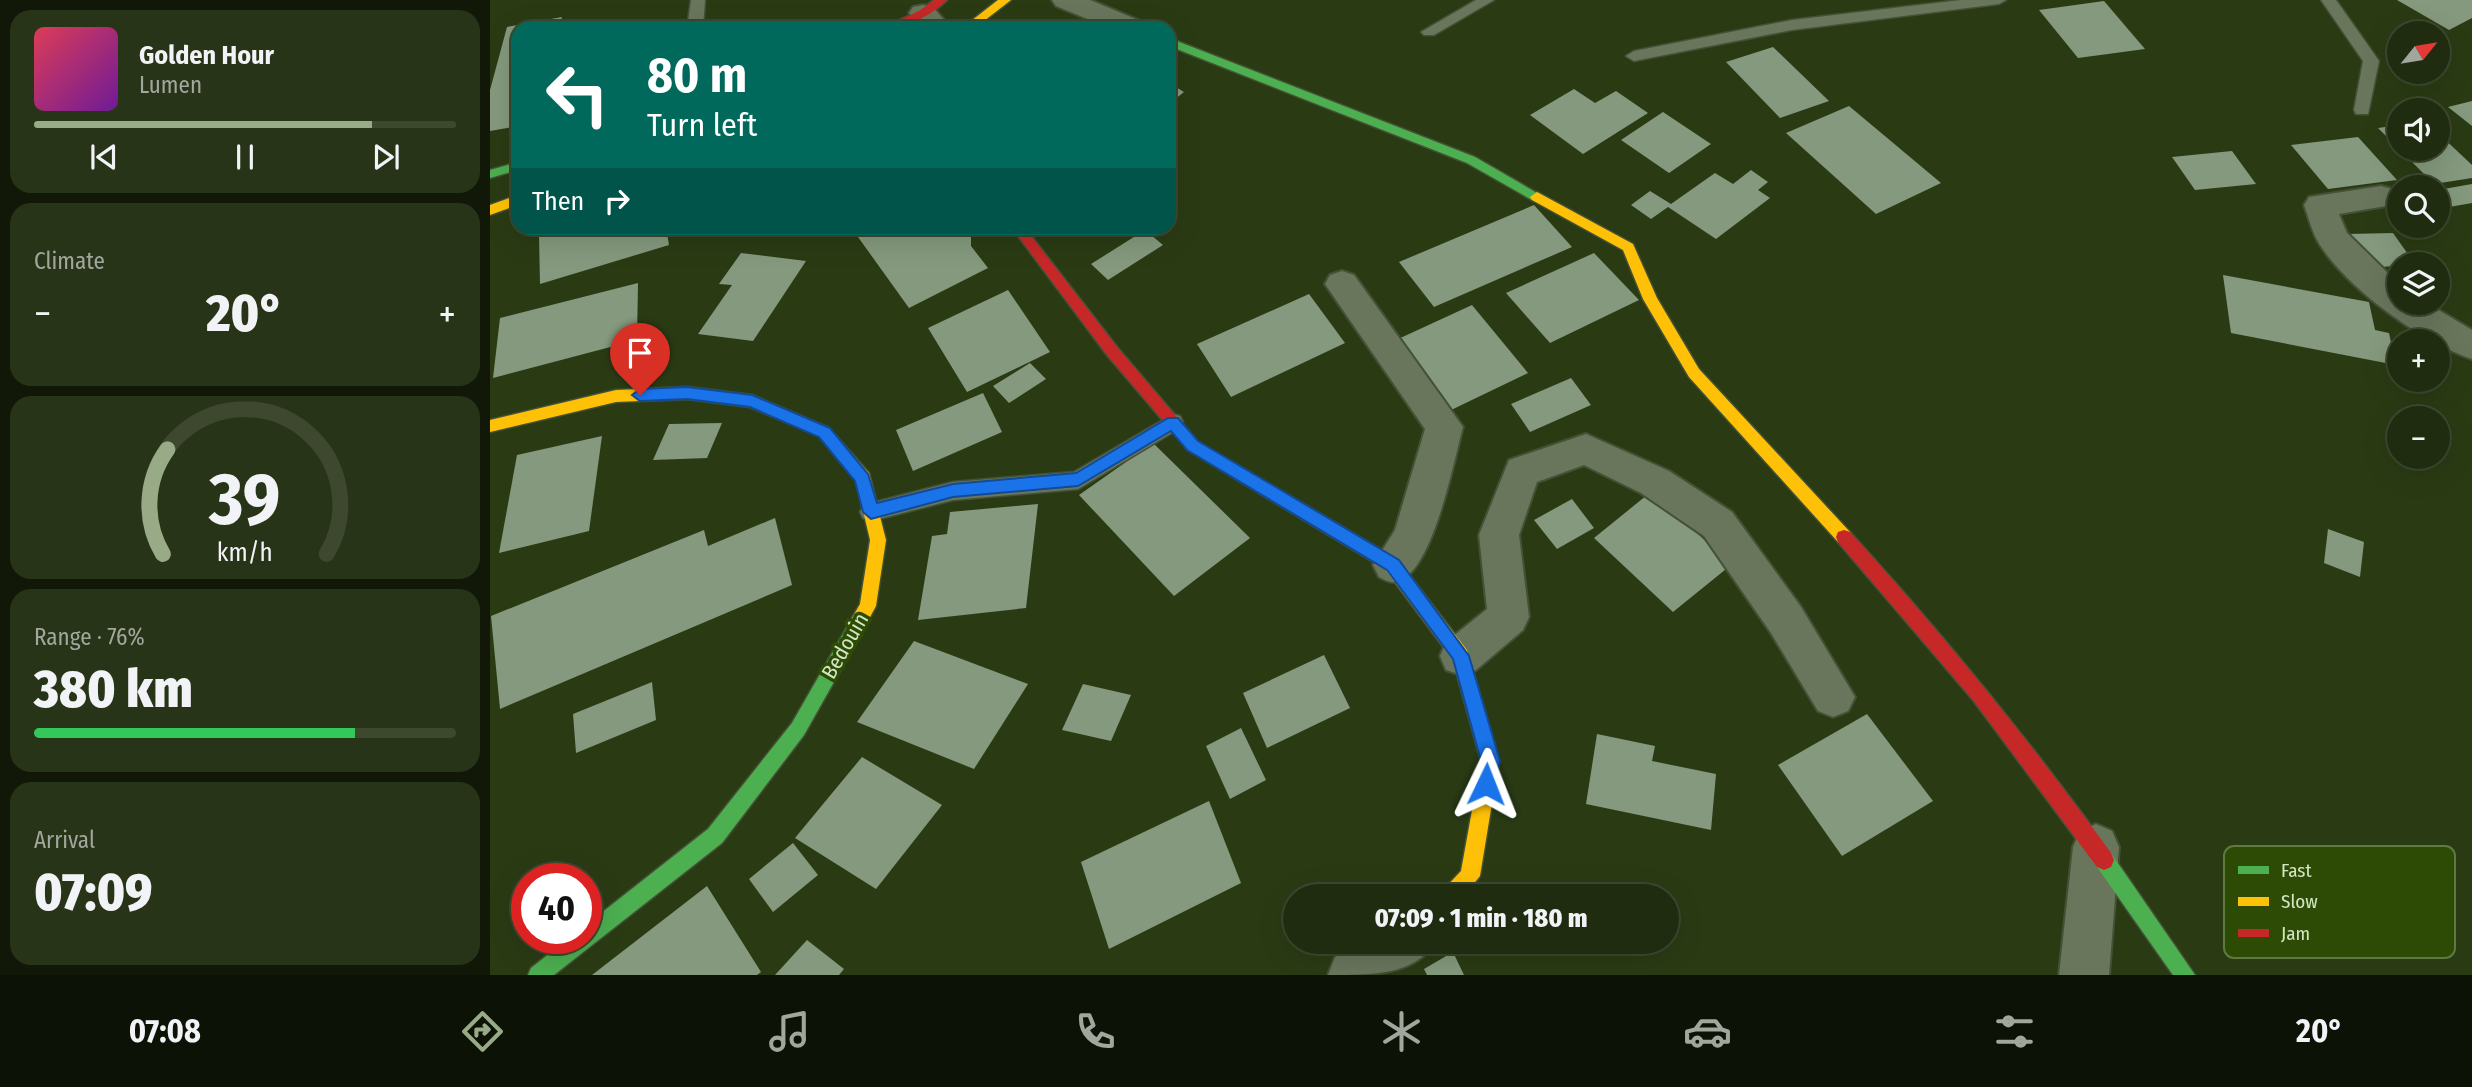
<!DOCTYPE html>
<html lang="en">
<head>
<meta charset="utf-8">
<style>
	:root { --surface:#202c0f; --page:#283418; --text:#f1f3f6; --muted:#a2a79e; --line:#3d482f; --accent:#98aa86 }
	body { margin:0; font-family:"Fira Sans Condensed",sans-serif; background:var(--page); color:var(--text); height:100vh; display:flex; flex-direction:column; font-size:26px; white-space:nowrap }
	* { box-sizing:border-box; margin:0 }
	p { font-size:23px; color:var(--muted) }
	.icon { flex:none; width:38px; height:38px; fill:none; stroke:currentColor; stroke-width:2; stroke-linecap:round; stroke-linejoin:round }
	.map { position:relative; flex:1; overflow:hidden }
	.panel { display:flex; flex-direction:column; gap:10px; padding:10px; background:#121808; width:490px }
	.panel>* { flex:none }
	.banner { position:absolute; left:21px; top:21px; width:665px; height:214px; border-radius:21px; box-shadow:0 7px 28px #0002,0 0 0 2px var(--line); background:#00695c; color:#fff; overflow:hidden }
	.needle { width:46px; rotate:60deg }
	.fabs { position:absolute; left:1897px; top:21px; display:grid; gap:14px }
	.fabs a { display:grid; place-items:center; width:63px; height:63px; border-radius:50%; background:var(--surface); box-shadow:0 7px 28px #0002,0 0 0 2px var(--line); font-size:35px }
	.speed { position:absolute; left:21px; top:863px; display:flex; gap:14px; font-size:35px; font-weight:700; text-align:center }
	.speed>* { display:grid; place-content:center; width:91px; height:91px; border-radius:50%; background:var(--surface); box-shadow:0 7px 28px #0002,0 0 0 2px var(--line); line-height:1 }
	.speed .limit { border:10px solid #d22; background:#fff; color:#111 }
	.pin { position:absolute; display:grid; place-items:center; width:60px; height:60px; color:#fff; margin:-72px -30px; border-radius:50% 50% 50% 0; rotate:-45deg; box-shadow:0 0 7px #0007 }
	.pin .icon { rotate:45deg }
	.me { position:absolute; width:77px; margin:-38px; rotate:2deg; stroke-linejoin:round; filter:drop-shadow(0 0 5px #0008) }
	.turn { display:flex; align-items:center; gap:24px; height:147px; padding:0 21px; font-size:32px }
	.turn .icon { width:91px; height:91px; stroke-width:2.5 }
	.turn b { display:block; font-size:49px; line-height:60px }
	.then { display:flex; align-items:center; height:66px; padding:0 21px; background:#0003; gap:14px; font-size:26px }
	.big { font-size:52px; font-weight:800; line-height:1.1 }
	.panel .widget { flex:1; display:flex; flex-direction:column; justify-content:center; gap:10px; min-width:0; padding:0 24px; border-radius:21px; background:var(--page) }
	.panel .dial { align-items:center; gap:0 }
	.dial svg { height:182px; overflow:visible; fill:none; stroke:var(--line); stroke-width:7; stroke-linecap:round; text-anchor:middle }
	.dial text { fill:var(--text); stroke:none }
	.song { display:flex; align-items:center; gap:21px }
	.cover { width:84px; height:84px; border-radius:10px; background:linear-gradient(135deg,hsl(350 70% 55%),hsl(280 70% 35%)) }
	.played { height:7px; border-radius:4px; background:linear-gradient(90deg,var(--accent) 80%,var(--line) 80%) }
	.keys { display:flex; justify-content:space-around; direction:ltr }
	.heat { display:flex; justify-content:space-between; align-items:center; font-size:38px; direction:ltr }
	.charge { height:10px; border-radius:5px; background:linear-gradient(90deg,#34c759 76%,var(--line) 0) }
	.trip { position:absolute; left:793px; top:884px; width:396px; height:70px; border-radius:35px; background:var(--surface); box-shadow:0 7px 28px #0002,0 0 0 2px var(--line); font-weight:800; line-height:70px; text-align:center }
	.menu { display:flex; height:112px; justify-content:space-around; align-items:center; background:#0d1206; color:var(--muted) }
	.menu .icon { width:49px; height:49px }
	.menu .active { color:var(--accent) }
	.menu b { font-size:32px; color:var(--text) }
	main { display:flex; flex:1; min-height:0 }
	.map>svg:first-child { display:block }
</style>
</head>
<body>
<main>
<section class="panel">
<div class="widget">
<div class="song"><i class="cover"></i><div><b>Golden Hour</b><p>Lumen</p></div></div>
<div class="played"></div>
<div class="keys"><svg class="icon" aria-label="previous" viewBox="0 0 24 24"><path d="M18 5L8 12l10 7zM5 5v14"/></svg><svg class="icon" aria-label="pause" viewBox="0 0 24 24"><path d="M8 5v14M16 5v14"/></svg><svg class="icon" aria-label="next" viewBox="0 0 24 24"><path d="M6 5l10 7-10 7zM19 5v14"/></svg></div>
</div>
<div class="widget"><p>Climate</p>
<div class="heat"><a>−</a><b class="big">20°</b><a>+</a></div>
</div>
<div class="widget dial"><svg viewBox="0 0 100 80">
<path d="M14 69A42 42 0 1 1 86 69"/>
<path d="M14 69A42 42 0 0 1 16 23" stroke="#98aa86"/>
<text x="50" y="56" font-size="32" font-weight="700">39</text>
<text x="50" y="72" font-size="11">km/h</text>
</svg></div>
<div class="widget"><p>Range · 76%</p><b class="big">380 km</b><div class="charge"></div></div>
<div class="widget"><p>Arrival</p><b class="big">07:09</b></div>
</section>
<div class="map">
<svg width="1982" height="975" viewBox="0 0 1982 975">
	<rect width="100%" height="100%" fill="#2a3b14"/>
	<g fill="#84997d">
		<polygon points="1907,0 1982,0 1982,18 1959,30"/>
		<polygon points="1614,1 1655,49 1588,58 1549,10"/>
		<polygon points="72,17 69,28 28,28 28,126 0,131 0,90 17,27"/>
		<polygon points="109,20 108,28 72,28 72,27"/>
		<polygon points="1283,47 1339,101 1290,118 1236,62"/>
		<polygon points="679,83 694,92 679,104"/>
		<polygon points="1084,89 1105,103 1126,91 1158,113 1093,154 1040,115"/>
		<polygon points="1982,101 1982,126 1958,107"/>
		<polygon points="1359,106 1451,183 1386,214 1296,133"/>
		<polygon points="1173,112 1221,144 1179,173 1131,140"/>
		<polygon points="1909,125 1909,149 1948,149 1948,133 1982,165 1982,178 1944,184 1888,128"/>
		<polygon points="1868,137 1907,180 1838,189 1801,145"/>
		<polygon points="1742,151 1766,184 1705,190 1682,157"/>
		<polygon points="1261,170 1278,182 1268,190 1280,198 1226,239 1178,207 1161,219 1141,205 1160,191 1181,204 1225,173 1243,184"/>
		<polygon points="1982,184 1982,203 1948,209 1948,190"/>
		<polygon points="1044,205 1082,247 944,307 909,262"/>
		<polygon points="74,228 176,228 179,245 50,284 49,235"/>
		<polygon points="199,228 229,228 229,229 197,233"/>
		<polygon points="370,228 481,228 481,246 498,268 419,308 368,237"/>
		<polygon points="655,230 673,245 618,280 601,264"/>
		<polygon points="1903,233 1925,264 1881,268 1858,234"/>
		<polygon points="251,253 316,261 263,341 208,334 242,285 229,284"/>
		<polygon points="1104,253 1149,300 1060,343 1016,293"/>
		<polygon points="1733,275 1879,302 1885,330 1899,333 1906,365 1741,333"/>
		<polygon points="148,283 147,340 3,378 10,318"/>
		<polygon points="518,290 560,352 477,392 438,328"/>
		<polygon points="819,294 855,343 741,397 707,344"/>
		<polygon points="982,305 1038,373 959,411 906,340"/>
		<polygon points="540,363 556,379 519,403 503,386"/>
		<polygon points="1081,378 1101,405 1040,432 1021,404"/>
		<polygon points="493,393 512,432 423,471 406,430"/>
		<polygon points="232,423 217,458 163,460 179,424"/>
		<polygon points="112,436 99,531 9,553 27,455"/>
		<polygon points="663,443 760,538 684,596 589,495"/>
		<polygon points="1162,491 1241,565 1183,612 1104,538"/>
		<polygon points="1082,499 1104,528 1067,549 1044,520"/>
		<polygon points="548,504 536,608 428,620 442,536 457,534 460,512"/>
		<polygon points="285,518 302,585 10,709 1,616 214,530 218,546"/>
		<polygon points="1838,529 1874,542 1870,577 1834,563"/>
		<polygon points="424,641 538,684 484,769 367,722"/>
		<polygon points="834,655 860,708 777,748 753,693"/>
		<polygon points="162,682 166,720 86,753 83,714"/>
		<polygon points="593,684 641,695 621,741 572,730"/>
		<polygon points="1377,714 1443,801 1352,856 1288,765"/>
		<polygon points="751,728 776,780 740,799 716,746"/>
		<polygon points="1107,734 1165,746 1162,761 1226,774 1221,830 1096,804"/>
		<polygon points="372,757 452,805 386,889 305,838"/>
		<polygon points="719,801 751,883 619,949 591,862"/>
		<polygon points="303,843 328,875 283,912 259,879"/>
		<polygon points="217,886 271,972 267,975 102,975"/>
		<polygon points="317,940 354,969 349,975 285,975"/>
		<polygon points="963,952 974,975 937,975 934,969"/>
	</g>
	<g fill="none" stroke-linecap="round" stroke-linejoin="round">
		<defs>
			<g id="lane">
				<polygon points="201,0 215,0 213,28 197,28"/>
				<polygon points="986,0 1004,0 944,35 934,35 931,32"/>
				<polygon points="1471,0 1516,0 1509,4 1302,30 1144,61 1136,56 1144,51 1302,20"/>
				<polygon points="1831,0 1846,0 1889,61 1878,114 1866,114 1864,110 1873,61"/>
				<polygon points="683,414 690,416 693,422 690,428 588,489 463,500 381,521 373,518 370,512 373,506 381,503 463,482 584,472"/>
			</g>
			<g id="street">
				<polygon points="562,0 600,0 653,22 657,28 619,28 566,6"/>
				<polygon points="433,5 443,7 461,28 431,28 419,13 423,7"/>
				<path d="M 1891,186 L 1902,189 L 1907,197 L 1902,205 L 1849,214 L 1857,233 L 1909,284 L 1909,303 L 1937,303 L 1982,330 L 1982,359 C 1932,342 1860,291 1830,245 C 1822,233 1819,218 1814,205 L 1819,197 Z"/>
				<path d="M 852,271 L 864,275 L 973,427 C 964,459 942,579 904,582 C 900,583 893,579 889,577 L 883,565 L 905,530 L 935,429 L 835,284 L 840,275 Z"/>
				<polygon points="1096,434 1179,471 1242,512 1311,607 1365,697 1358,711 1343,717 1328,711 1281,633 1214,536 1151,493 1094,465 1047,482 1029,535 1039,617 1033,630 986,670 971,675 956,670 950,656 956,642 997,609 989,535 1019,460"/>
				<polygon points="1606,824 1622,831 1629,847 1619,975 1569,975 1583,847 1590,831"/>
				<path d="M 878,942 L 945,942 C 926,975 882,975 838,975 L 845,957 Z"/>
			</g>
			<g id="fast">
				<polygon points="679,38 985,157 1054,197 1047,202 1042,200 977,163 679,46"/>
				<polygon points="28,162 28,170 0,178 0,170"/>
				<polygon points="367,617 373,620 376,625 314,735 232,843 64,975 38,975 41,968 79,938 96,938 96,925 218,829 302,723 361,620"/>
				<polygon points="1614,850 1621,853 1705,975 1683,975 1607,867 1604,860 1607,853"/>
			</g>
			<g id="slow">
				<polygon points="508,0 521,0 485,28 472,28"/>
				<polygon points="1047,192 1143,244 1167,298 1209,369 1360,532 1362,537 1360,542 1354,544 1348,542 1199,377 1153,299 1133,250 1042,200 1040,197"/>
				<polygon points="28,195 28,205 0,215 0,205"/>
				<polygon points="197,387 262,395 339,428 379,473 396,540 386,606 373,630 367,633 361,630 358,625 370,604 380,540 366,481 329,436 260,407 197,399 126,402 0,432 0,420 126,390"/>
				<polygon points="901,557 907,559 977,650 1009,761 990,876 974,896 951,896 954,889 971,871 991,761 963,660 895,569 893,564 895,559"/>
			</g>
			<g id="jam">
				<path d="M 444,0 L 457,0 C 440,17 416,28 392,28 L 429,11 Z"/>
				<polygon points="522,228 535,228 627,347 708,442 907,559 909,564 907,569 901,571 895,569 698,450 617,355"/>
				<path d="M 1354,530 L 1360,532 C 1453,634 1540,741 1621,853 L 1624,860 L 1621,867 L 1614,870 L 1607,867 L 1483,700 L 1348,542 L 1346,537 L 1348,532 Z"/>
			</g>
		</defs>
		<use href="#lane" stroke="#445135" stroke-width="3"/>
		<use href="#street" stroke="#445135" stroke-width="4"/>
		<use href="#fast" stroke="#445135" stroke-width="3"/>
		<use href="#slow" stroke="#445135" stroke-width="3"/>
		<use href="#jam" stroke="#445135" stroke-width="3"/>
		<use href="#lane" fill="#6a765c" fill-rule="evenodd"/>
		<use href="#street" fill="#6a765c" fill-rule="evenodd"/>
		<use href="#fast" fill="#4caf50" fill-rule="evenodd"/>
		<use href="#slow" fill="#ffc107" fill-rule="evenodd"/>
		<use href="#jam" fill="#c62828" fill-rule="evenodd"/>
	</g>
	<polygon fill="#1a73e8" stroke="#114b97" stroke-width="2" points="197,387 262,395 340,428 378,474 387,503 463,484 586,473 678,418 688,418 708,441 909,560 979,656 1010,761 1003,791 996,793 989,791 987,784 991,761 963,659 897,570 697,450 681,431 588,486 463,497 381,519 373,512 365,481 329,437 260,407 197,399 150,401 142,395 150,389"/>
	<g text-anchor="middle" stroke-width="7" stroke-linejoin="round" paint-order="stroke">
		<g font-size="21" fill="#d3e6c4" stroke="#2d4b04">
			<text transform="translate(355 646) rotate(-60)" y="7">Bedouin</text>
		</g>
	</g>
	<rect x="1734" y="846" width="231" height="112" rx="10" fill="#2d4b04" stroke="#5f7a3e" stroke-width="2"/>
	<rect x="1748" y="866" width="31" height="8" fill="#4caf50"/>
	<rect x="1748" y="897" width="31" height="9" fill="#ffc107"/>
	<rect x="1748" y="929" width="31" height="8" fill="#c62828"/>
	<g font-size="19" fill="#d3e6c4">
		<text x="1791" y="877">Fast</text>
		<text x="1791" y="908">Slow</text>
		<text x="1791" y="940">Jam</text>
	</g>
</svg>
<div class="fabs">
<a><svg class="needle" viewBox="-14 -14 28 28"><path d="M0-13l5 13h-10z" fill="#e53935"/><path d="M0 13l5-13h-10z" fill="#a2a79e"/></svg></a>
<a><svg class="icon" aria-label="sound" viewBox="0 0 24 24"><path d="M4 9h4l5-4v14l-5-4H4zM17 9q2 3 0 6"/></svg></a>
<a><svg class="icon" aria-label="search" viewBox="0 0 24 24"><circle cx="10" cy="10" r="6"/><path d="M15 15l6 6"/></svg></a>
<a><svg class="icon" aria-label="layers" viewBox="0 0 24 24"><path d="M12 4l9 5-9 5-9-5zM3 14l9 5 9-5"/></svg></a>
<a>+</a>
<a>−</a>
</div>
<div class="speed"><div class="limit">40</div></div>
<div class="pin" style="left:150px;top:395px;background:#d93025"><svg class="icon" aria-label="arrive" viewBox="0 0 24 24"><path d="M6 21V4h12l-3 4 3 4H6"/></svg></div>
<svg class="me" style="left:996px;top:784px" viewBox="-20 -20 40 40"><path d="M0-17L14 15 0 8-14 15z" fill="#1a73e8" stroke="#fff" stroke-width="4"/></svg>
<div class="trip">07:09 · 1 min · 180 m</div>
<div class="banner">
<div class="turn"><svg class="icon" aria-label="left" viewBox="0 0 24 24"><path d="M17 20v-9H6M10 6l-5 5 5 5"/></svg><div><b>80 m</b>Turn left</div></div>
<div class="then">Then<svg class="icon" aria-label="right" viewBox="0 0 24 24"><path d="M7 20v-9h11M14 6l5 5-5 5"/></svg></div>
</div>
</div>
</main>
<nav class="menu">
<b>07:08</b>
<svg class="icon active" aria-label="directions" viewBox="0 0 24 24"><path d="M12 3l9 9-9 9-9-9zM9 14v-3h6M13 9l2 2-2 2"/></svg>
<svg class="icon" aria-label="music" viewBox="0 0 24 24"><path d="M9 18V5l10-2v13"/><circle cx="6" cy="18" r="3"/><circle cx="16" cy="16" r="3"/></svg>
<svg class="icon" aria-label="phone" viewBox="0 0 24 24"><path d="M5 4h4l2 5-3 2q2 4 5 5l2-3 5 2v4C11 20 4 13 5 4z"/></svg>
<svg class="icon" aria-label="climate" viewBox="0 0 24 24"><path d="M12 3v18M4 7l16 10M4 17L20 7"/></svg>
<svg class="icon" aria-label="car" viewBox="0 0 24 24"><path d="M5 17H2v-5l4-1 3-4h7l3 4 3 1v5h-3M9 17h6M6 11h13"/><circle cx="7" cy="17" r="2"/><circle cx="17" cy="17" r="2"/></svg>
<svg class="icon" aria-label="filters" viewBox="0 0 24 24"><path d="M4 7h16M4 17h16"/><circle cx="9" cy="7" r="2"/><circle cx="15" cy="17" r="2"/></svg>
<b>20°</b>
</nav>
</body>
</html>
